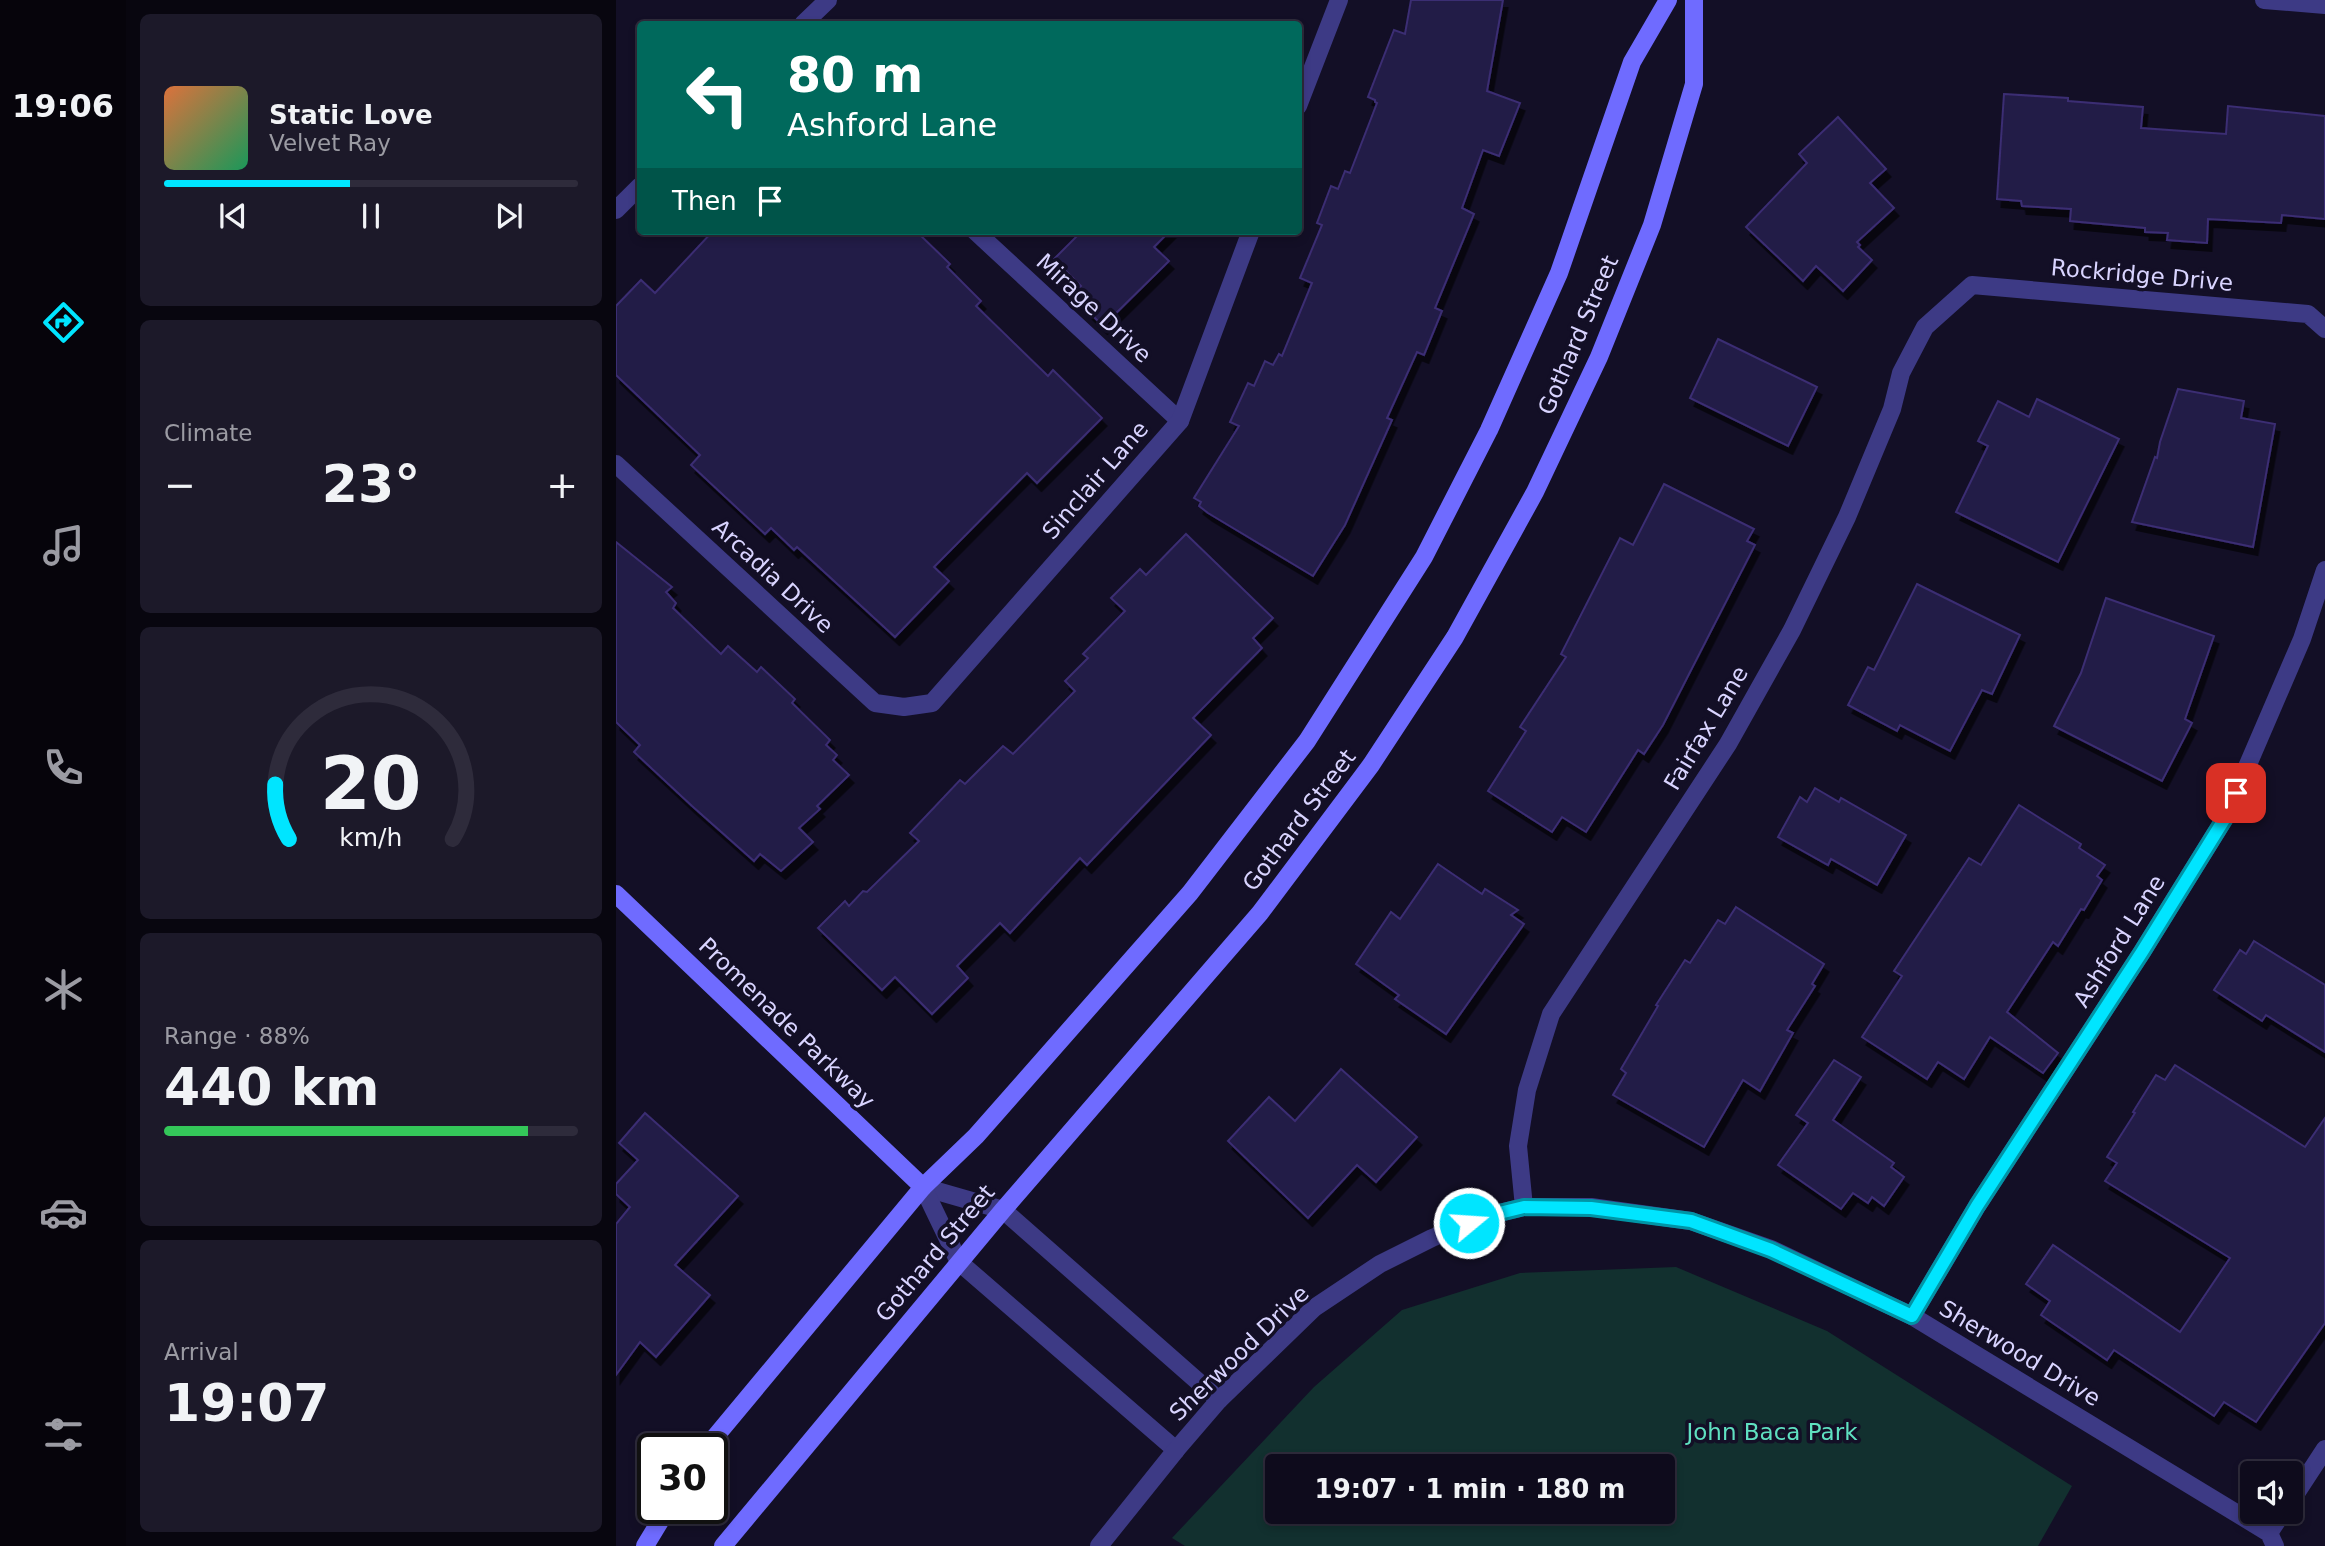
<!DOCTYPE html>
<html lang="en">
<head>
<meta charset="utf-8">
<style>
	:root { --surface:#0e0b1c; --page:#1c1929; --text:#f1f3f6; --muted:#9b9ba3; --line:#2e2b3b; --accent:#00e5ff }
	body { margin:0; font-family:"DejaVu Sans",sans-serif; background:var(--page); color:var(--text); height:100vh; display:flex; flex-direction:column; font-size:26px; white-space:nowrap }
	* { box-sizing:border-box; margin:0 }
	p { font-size:23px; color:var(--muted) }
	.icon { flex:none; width:38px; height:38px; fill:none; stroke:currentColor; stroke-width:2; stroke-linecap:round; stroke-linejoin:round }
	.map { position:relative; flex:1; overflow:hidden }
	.panel { display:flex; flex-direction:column; gap:14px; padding:14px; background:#08060f; width:490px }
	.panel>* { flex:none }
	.guide { position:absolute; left:21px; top:21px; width:665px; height:214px; border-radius:7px; box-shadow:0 4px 10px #0003,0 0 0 2px var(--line); background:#00695c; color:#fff; overflow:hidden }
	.buttons { position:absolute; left:1624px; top:1461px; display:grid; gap:14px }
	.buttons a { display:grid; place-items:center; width:63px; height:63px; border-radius:7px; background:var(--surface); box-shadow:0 4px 10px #0003,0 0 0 2px var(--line); font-size:35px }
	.speed { position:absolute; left:21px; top:1433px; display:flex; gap:14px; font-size:35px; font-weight:700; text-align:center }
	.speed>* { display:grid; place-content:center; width:91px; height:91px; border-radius:50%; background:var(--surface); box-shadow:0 4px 10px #0003,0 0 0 2px var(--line); line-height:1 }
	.speed .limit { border:4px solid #111; border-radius:10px; background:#fff; color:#111 }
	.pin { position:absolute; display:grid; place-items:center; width:60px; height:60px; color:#fff; margin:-30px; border-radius:14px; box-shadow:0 4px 10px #0006 }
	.me { position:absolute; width:77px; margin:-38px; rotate:72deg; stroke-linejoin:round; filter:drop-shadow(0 0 5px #0008) }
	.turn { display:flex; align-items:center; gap:24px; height:147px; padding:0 35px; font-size:32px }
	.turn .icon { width:91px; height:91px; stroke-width:2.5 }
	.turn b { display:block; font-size:49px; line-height:60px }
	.then { display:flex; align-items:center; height:66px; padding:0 35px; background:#0003; gap:14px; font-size:26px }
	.big { font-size:52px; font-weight:700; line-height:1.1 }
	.panel .tile { flex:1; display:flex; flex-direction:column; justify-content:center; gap:10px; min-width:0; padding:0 24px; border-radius:10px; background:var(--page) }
	.panel .dial { align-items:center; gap:0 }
	.dial svg { height:182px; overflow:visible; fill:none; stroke:var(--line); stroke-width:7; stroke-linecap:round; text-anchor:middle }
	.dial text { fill:var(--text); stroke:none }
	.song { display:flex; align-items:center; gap:21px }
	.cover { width:84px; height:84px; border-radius:10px; background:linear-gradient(135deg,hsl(20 70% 55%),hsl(150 70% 35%)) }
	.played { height:7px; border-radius:4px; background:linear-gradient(90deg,var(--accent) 45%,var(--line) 45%) }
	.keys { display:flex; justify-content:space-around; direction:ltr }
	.heat { display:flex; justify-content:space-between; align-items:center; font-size:38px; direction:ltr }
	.charge { height:10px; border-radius:5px; background:linear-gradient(90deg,#34c759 88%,var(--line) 0) }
	.trip { position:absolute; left:649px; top:1454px; width:410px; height:70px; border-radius:7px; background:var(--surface); box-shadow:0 4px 10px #0003,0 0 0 2px var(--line); font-weight:700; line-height:70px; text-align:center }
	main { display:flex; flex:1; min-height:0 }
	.menu { display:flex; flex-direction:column; width:126px; justify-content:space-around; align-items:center; background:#06040b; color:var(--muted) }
	.menu .icon { width:49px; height:49px }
	.menu .on { color:var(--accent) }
	.menu b { font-size:32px; color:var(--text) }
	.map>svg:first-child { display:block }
</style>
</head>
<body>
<main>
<nav class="menu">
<b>19:06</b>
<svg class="icon on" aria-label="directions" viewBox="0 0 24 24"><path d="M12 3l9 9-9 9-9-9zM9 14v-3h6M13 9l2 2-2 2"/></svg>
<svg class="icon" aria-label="music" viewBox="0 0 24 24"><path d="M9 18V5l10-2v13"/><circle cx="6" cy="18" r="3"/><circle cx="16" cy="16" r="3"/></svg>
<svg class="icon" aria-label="phone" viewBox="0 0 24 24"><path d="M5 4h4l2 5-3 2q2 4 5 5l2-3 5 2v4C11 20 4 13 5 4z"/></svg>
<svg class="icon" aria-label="climate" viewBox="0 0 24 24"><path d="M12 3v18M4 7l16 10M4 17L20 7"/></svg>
<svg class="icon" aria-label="car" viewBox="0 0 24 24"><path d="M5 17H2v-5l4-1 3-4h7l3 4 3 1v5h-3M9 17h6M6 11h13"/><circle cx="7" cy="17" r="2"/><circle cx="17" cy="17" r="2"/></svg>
<svg class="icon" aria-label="filters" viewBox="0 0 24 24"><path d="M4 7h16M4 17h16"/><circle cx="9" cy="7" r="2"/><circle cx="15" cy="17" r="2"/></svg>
</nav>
<section class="panel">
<div class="tile">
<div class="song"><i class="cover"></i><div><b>Static Love</b><p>Velvet Ray</p></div></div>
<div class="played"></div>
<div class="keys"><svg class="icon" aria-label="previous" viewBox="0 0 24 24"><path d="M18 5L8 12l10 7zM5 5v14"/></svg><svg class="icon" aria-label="pause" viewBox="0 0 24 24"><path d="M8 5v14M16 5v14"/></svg><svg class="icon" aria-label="next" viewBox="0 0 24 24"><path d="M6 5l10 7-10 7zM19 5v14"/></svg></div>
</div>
<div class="tile"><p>Climate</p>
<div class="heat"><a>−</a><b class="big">23°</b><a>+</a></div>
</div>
<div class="tile dial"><svg viewBox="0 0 100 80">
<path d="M14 69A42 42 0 1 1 86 69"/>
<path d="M14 69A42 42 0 0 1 8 45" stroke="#00e5ff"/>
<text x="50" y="56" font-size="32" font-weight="700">20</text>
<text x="50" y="72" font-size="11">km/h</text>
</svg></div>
<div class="tile"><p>Range · 88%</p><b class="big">440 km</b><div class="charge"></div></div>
<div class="tile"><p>Arrival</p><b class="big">19:07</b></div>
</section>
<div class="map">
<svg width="1709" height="1546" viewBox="0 0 1709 1546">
	<defs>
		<filter id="shadow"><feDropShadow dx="4.5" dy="8" stdDeviation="0" flood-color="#0009"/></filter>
	</defs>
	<rect width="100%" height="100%" fill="#130f26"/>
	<path fill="#12302f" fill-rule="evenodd" d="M 1060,1267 L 1211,1331 L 1456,1486 L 1422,1546 L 569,1546 L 556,1538 L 698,1387 L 786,1310 L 904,1273 ZM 662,1466 L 1046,1466 L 1046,1512 L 662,1512 Z"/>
	<g fill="#241b47" stroke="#3b2d73" stroke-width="2" filter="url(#shadow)">
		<polygon points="795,0 887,0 871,91 904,103 883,156 867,150 846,208 858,214 819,308 826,311 808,355 801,352 771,418 776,420 729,525 697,576 592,513 583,506 585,502 578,498 623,426 614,422 632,383 638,386 649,361 657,365 663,354 666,356 696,283 684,278 706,225 701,223 715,186 722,189 729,171 734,173 761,103 759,102 759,100 752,97 778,30 789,34"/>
		<polygon points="1388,94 1452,98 1452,101 1527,107 1525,128 1610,134 1612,106 1709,116 1709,219 1666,215 1665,223 1592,219 1591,243 1551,240 1552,233 1529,232 1529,228 1454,221 1455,209 1406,206 1405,201 1381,199"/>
		<polygon points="1222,117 1270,169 1254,183 1278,208 1241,242 1244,245 1242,247 1256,260 1227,291 1200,266 1187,281 1130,227 1191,163 1183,154"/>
		<polygon points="97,231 300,231 334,264 331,267 365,301 360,306 432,376 437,370 486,418 421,483 411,473 318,567 333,581 279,637 181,547 178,550 155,528 149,534 75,465 84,455 0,375 0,306 25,280 39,293"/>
		<polygon points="466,231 554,231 538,247 553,261 487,326 456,295 465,286 438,259"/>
		<polygon points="1102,339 1201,387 1172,446 1074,398"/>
		<polygon points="1562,389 1628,401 1625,418 1659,424 1637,547 1516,522 1539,457 1541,458 1544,442"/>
		<polygon points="1421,399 1503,439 1442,562 1340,512 1372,446 1362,441 1382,401 1413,417"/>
		<polygon points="1048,484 1138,529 1131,541 1139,545 1047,725 1028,754 1022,750 970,832 946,817 936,832 872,791 910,731 904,727 950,657 945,654 1004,538 1017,545"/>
		<polygon points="570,534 657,618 637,638 646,648 577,718 595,735 471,865 464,858 394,933 384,923 341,966 352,978 316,1014 279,977 266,990 202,928 229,901 233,906 247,891 251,892 303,841 294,833 344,780 349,784 387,746 397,754 459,691 449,681 472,658 467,654 509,611 495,598 524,569 530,575"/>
		<polygon points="0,542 56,587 50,592 60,603 57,608 105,654 112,646 141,672 145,667 179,699 176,703 214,740 210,745 221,755 217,760 233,775 201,806 204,809 183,828 197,842 165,871 144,854 138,861 76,806 18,752 24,745 0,722"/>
		<polygon points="1301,584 1404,635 1376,694 1366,690 1334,751 1284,725 1281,731 1232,705 1252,667 1258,670"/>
		<polygon points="1490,598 1598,636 1569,719 1576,723 1546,781 1438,726 1465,673"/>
		<polygon points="1199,788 1223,802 1225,798 1290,835 1261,885 1215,859 1212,865 1162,837 1184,797 1191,802"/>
		<polygon points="1403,805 1465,844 1463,848 1489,865 1481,876 1486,880 1468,910 1465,909 1442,946 1437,942 1391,1012 1442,1053 1427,1073 1374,1037 1348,1079 1322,1062 1311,1079 1246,1037 1286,976 1278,971 1353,858 1365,865"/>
		<polygon points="822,864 866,894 869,889 902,910 895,915 908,924 830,1034 779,999 783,995 740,964 775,912 784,919"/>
		<polygon points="1120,907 1208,964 1196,984 1199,986 1171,1030 1177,1033 1144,1091 1127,1080 1088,1147 997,1095 1010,1073 1005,1069 1042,1006 1040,1005 1069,960 1074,963 1102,920 1109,924"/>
		<polygon points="1638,941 1709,985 1709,1052 1650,1015 1646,1021 1598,990 1624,950 1630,954"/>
		<polygon points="1218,1060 1245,1077 1217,1120 1278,1163 1275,1167 1288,1177 1268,1206 1256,1197 1252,1203 1237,1193 1225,1209 1162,1165 1192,1123 1180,1115"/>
		<polygon points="1559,1065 1689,1147 1709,1118 1709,1323 1640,1422 1608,1402 1598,1416 1498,1350 1491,1360 1425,1315 1434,1301 1410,1284 1437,1245 1564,1332 1614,1258 1489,1181 1501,1163 1491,1157 1519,1113 1517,1112 1540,1075 1549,1080"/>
		<polygon points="725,1069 801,1137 760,1182 741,1165 692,1218 612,1141 653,1097 679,1121"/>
		<polygon points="29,1113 122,1196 59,1265 94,1295 40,1357 24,1342 0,1375 0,1224 14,1207 0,1194 0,1184 22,1160 3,1143"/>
	</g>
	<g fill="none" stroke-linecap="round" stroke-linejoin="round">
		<g stroke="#3d3a85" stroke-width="18">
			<polyline points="1648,0 1709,5"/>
			<polyline points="187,24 212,0"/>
			<polyline points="682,106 723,0"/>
			<polyline points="0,210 24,186"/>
			<polyline points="359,231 564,421"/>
			<polyline points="0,464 259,703 288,707 316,703 564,421 635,231"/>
			<polyline points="307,1187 387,1210 603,1400"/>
			<polyline points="307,1187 343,1262 560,1450"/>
			<polyline points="908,1207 902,1146 911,1090 935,1014 1112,744 1176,630 1231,517 1276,409 1285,373 1309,327 1356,285 1692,314 1709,329"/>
			<polyline points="1296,1316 1361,1206 1526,952 1609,818 1686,639 1709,570"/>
			<polyline points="1675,1501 1709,1449"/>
			<polyline points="1653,1533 1667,1512"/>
			<polyline points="483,1546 560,1450 603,1400 698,1308 764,1264 816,1238 871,1216 908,1207 975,1207 1075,1221 1155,1249 1296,1316 1653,1533 1659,1546"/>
		</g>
		<g stroke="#6f6bff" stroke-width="18">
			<polyline points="0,894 307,1187"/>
			<polyline points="89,1449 307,1187 360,1136 574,893 691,741 808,557 873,430 943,273 1016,62 1052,0"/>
			<polyline points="29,1546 52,1508"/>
			<polyline points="107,1546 387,1210 644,913 755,765 839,637 919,492 983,357 1036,225 1078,84 1078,0"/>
		</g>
	</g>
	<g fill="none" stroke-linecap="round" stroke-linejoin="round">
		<defs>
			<polyline id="route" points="853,1223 871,1216 908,1207 975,1208 1075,1221 1155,1250 1296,1316 1361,1206 1526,952 1609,818 1620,793"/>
		</defs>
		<use href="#route" stroke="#0095a6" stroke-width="18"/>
		<use href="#route" stroke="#00e5ff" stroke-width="12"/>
	</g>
	<g text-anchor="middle" stroke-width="7" stroke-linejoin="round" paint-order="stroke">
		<g font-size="23" fill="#d9d4ff" stroke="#130f26">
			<text transform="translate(1526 275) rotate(5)" y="8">Rockridge Drive</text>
			<text transform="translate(478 308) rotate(43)" y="8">Mirage Drive</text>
			<text transform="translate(962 335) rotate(-67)" y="8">Gothard Street</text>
			<text transform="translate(479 480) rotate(-49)" y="8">Sinclair Lane</text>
			<text transform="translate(157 576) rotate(43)" y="8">Arcadia Drive</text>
			<text transform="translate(1090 728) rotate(-59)" y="8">Fairfax Lane</text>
			<text transform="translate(683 820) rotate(-53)" y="8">Gothard Street</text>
			<text transform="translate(1503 941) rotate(-58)" y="8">Ashford Lane</text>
			<text transform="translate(171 1023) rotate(44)" y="8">Promenade Parkway</text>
			<text transform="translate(319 1253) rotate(-50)" y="8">Gothard Street</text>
			<text transform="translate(623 1353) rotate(-44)" y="8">Sherwood Drive</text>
			<text transform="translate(1404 1353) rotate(31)" y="8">Sherwood Drive</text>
		</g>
		<g font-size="23" fill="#5fe0c0" stroke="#130f26">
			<text x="1156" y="1440">John Baca Park</text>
		</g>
	</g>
</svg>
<div class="buttons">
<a><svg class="icon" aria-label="sound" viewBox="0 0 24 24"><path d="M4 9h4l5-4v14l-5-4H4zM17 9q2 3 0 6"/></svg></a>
</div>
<div class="speed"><div class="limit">30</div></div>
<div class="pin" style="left:1620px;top:793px;background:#d93025"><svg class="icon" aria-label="arrive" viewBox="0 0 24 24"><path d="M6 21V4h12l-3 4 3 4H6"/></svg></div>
<svg class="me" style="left:853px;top:1223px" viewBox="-20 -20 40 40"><circle r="17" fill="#00e5ff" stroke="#fff" stroke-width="3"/><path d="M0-11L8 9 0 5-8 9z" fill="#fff"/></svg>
<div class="trip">19:07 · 1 min · 180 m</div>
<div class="guide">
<div class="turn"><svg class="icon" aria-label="left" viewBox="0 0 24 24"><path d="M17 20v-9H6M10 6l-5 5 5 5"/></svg><div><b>80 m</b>Ashford Lane</div></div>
<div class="then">Then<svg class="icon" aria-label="arrive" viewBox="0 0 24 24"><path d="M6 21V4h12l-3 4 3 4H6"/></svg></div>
</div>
</div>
</main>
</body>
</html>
